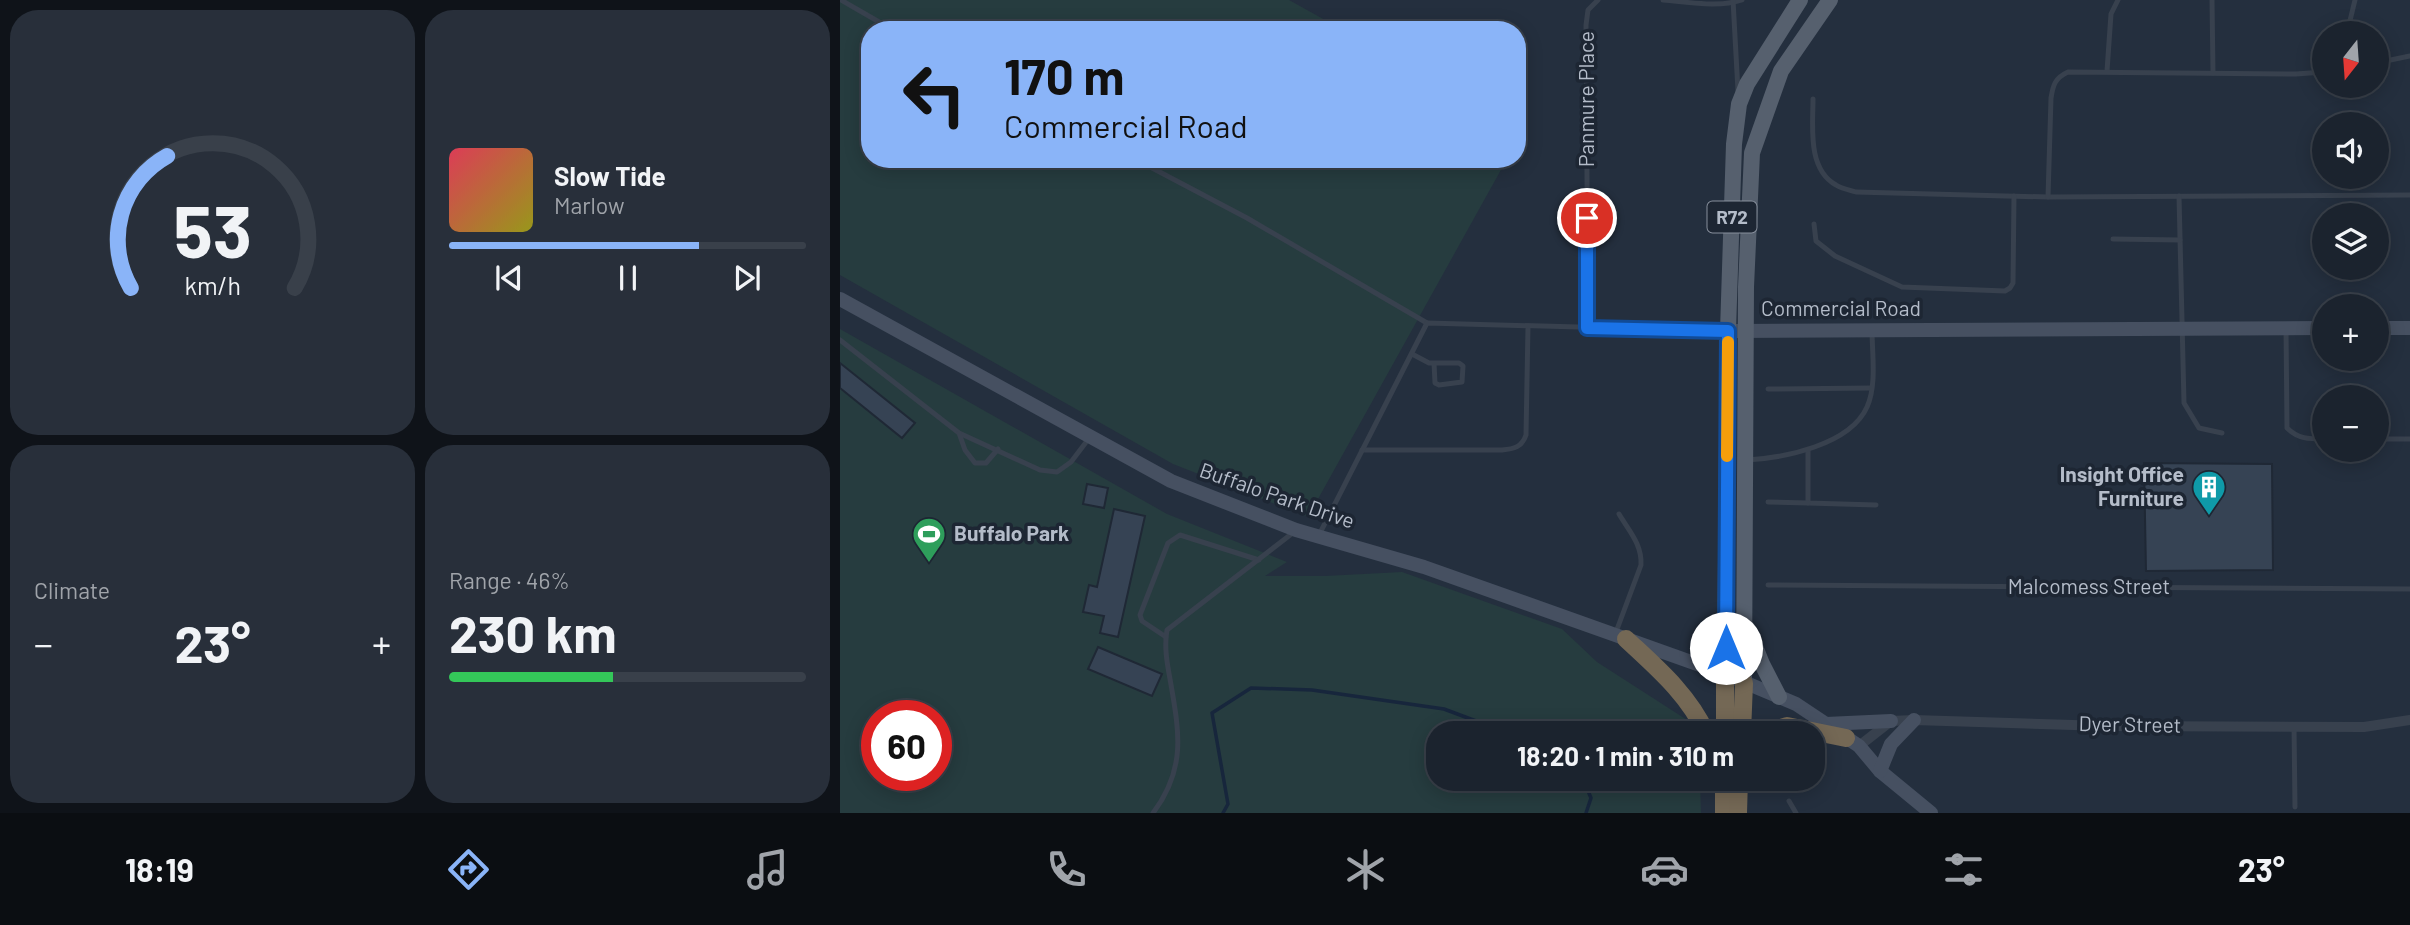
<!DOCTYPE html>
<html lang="en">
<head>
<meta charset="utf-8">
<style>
	:root { --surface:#1b232e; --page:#282f3a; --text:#f1f3f6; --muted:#a0a4aa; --line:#39404a; --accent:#8ab4f8 }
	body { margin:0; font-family:Barlow,sans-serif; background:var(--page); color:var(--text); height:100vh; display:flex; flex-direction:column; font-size:26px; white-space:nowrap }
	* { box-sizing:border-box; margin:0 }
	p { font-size:23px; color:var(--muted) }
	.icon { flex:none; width:38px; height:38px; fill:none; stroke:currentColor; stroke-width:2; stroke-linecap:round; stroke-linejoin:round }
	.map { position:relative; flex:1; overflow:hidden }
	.sheet { display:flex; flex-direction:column; gap:10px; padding:10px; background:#0f1319; width:840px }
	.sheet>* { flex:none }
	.top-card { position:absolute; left:21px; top:21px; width:665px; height:147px; border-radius:28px; box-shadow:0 4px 18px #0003,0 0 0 2px var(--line); background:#8ab4f8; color:#111; overflow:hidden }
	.needle { width:46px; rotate:197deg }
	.controls { position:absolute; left:1472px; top:21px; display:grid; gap:14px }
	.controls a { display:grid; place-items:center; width:77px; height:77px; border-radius:50%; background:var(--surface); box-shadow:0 4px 18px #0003,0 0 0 2px var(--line); font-size:35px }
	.speed { position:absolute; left:21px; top:700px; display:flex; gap:14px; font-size:35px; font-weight:700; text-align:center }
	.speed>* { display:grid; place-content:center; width:91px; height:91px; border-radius:50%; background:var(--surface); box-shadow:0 4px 18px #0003,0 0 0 2px var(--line); line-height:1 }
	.speed .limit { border:10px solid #d22; background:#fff; color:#111 }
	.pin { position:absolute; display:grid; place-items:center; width:60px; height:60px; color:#fff; margin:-30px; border:4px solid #fff; border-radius:50%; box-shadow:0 2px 7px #0007 }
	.me { position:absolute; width:77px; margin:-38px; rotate:0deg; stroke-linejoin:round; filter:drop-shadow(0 0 5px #0008) }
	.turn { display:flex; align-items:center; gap:24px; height:147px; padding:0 28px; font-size:32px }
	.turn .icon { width:91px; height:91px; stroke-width:2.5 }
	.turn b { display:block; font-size:49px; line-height:60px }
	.big { font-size:52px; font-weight:700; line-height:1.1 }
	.sheet .card { flex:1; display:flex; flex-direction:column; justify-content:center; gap:10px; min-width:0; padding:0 24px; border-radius:28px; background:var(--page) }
	.sheet .dial { align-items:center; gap:0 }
	.dial svg { height:182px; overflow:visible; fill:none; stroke:var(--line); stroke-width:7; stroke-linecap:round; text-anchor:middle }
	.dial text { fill:var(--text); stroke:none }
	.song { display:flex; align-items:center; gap:21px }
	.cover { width:84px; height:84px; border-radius:10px; background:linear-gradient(135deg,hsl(350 70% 55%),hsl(60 70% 35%)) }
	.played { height:7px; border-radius:4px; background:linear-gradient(90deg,var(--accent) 70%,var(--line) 70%) }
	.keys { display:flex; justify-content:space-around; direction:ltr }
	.heat { display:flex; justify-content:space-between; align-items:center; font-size:38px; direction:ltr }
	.charge { height:10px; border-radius:5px; background:linear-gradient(90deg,#34c759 46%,var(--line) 0) }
	.sheet .tiles { flex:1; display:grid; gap:10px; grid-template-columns:repeat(2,1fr) }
	.trip { position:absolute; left:586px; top:721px; width:399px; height:70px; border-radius:28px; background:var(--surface); box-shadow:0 4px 18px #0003,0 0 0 2px var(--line); font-weight:700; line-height:70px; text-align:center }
	.menu { display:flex; height:112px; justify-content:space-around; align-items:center; background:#0b0e12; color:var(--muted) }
	.menu .icon { width:49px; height:49px }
	.menu .selected { color:var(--accent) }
	.menu b { font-size:32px; color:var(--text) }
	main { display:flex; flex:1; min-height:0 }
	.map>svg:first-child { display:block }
</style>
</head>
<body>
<main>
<section class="sheet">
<div class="tiles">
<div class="card dial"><svg viewBox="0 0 100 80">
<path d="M14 69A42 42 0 1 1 86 69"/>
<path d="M14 69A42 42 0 0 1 30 11" stroke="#8ab4f8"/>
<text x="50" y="56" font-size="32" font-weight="700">53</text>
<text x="50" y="72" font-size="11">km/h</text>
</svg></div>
<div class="card">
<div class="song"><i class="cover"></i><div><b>Slow Tide</b><p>Marlow</p></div></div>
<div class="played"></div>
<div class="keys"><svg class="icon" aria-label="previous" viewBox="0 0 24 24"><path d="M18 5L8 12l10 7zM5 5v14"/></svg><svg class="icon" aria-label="pause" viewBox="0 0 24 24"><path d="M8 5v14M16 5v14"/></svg><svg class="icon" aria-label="next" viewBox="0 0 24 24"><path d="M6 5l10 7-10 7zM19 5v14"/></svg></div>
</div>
<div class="card"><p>Climate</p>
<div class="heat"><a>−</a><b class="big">23°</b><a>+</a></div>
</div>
<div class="card"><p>Range · 46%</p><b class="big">230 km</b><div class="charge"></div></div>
</div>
</section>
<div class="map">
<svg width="1570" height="813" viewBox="0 0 1570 813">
	<rect width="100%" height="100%" fill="#242f3e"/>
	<g fill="#263c3f" fill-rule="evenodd">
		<polygon points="0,0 449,0 503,30 30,30 30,159 667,159 468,517 333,464 0,275"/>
		<path d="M 0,329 L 327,514 L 447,562 L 425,576 L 485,576 L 562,572 L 722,629 L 757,662 L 858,727 L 859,733 L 598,733 L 598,779 L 860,779 L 861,813 L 0,813 ZM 37,716 L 96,716 L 96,775 L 37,775 Z"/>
	</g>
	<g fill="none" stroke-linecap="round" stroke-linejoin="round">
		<g stroke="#17263c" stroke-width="3.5">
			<polyline points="743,779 751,798 746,813"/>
			<polyline points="383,813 388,804 372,713 411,688 472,690 604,709 668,733"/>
		</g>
	</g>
	<g fill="#364354" stroke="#1f2835" stroke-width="2">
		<polygon points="0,363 75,423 62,438 0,388"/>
		<polygon points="1304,463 1432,464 1433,570 1306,571"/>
		<polygon points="247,484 268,488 264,508 243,504"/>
		<polygon points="274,509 305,516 278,637 260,633 264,616 243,612 249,585 257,587"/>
		<polygon points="258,647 322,674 312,696 248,669"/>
	</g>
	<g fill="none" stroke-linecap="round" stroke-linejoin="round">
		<g stroke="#38414e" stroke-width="5">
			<polyline points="1,0 53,30"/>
			<path d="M 823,0 C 848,2 878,8 902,0"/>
			<polyline points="893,0 898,91"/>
			<polyline points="1372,0 1373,73"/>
			<polyline points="1507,33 1515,0"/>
			<polyline points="1536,63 1570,56"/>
			<polyline points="1267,71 1271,14 1278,0"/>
			<path d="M 973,99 C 973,126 967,169 996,185 C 1002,189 1010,190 1016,192 L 1208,197 L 1570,195"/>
			<polyline points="295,159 407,218 587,323"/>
			<polyline points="1339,196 1344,403 1359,428 1382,433"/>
			<path d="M 1208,197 L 1211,98 C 1213,85 1215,78 1228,72 L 1456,74 L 1484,72"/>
			<polyline points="974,224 976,241 995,256 1062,287 1165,291 1170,288 1173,283 1174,196"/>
			<polyline points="1273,239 1340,240"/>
			<polyline points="748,328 746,25 748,10 758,0"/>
			<path d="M 1446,328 L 1447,428 C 1458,439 1469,439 1484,439"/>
			<polyline points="0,340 119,433 200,470 217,472 231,462 250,437"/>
			<polyline points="572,354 589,363 619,363 623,366 622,382 599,385 595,383 594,363"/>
			<polyline points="928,389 1031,388"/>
			<polyline points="119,433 125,450 135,463 146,463 158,449"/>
			<polyline points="1536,439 1570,439"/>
			<path d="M 522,450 L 662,450 C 674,449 682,447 686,435 L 688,326"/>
			<polyline points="968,450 968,503 1036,505"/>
			<path d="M 907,460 C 944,458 1010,445 1027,407 C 1037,385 1032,353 1032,330"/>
			<polyline points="928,502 968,503"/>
			<polyline points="479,535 587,323 885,331"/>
			<polyline points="928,585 1570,589"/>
			<path d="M 776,632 L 801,565 C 802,544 789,531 779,514"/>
			<polyline points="326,637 302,621 300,615 328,543 340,535 419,560"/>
			<polyline points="1454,726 1455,807"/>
			<polyline points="949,801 956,813"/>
			<path d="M 313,813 C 347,768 339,731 330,679 C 327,663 324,646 327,630 L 454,532"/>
		</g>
		<polyline stroke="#38414e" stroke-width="10" points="1019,746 1051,721 1074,720 1266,726 1524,727 1570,720"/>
		<g stroke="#465061" stroke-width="14">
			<polyline points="0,299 331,481 456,530 584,567 885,674 956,704 1019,746 1040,771 1091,813"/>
			<polyline points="1536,328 1570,328"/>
			<polyline points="896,331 1484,328"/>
			<polyline points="986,724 1051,721"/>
			<polyline points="1040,771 1051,744 1074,720"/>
		</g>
		<g stroke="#56606e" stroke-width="16">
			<polyline points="908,629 922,664 939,697"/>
			<polyline points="885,674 888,331 894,144 899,104 907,84 960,0"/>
			<polyline points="904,683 906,287 912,153 941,71 990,0"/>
		</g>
		<g stroke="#746855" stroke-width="18">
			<path d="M 786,639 C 817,668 848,694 866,733"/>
			<polyline points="885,733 885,674"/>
			<polyline points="902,733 904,683"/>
			<polyline points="925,733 947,726 1006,738"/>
			<polyline points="884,813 884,779"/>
			<polyline points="898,813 899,779"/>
		</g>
	</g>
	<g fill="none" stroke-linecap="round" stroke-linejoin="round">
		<defs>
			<polyline id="route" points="747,218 747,328 888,331 886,648"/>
		</defs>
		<use href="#route" stroke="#114b97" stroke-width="18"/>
		<use href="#route" stroke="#1a73e8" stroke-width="12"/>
		<polyline stroke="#f59e0b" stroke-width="12" points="887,456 888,342"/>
	</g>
	<defs>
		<symbol id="building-pin" viewBox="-11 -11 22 30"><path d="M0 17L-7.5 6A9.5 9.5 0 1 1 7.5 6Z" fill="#0f9aa8" stroke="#1d2633"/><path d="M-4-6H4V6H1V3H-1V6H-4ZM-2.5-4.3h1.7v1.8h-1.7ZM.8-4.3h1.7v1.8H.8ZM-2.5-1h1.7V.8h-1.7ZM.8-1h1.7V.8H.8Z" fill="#fff"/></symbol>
		<symbol id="stadium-pin" viewBox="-11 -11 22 30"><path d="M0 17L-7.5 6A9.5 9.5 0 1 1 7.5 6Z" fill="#2e9e5b" stroke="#1d2633"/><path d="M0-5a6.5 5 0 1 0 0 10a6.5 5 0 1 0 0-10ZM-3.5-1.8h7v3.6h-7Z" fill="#fff"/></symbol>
	</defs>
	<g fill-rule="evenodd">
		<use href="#building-pin" x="1350" y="468" width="38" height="52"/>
		<use href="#stadium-pin" x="70" y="515" width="38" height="52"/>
	</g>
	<g text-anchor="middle" stroke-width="7" stroke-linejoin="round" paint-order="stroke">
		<rect fill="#1d2633" stroke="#878f9c" stroke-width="2" x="867.5" y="201.5" width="49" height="31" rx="5"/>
		<g font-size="19" font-weight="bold" fill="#b4bcc9">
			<text x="892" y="224">R72</text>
		</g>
		<g font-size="21" fill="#b4bcc9" stroke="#1d2633">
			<text transform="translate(747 99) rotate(-90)" y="7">Panmure Place</text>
			<text x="1001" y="316">Commercial Road</text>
			<text transform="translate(437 496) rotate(19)" y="7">Buffalo Park Drive</text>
			<text x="1249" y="594">Malcomess Street</text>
			<text transform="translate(1290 725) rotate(1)" y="7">Dyer Street</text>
		</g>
		<g font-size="21" font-weight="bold" fill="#b4bcc9" stroke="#1d2633" text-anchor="end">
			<text x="1344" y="482">Insight Office<tspan x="1344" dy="24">Furniture</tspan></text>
			<text x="114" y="541" text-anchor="start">Buffalo Park</text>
		</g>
	</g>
</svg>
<div class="controls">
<a><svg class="needle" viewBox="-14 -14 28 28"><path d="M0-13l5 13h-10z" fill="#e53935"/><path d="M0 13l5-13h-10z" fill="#a0a4aa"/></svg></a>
<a><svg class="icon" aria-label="sound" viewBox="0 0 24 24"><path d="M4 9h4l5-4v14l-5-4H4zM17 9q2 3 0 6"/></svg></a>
<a><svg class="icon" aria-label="layers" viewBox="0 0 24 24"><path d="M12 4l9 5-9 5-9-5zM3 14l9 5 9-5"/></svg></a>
<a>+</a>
<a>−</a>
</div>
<div class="speed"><div class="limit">60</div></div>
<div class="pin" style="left:747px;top:218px;background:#d93025"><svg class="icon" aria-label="arrive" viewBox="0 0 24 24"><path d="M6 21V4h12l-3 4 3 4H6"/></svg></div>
<svg class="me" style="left:886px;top:648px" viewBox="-20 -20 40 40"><circle r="19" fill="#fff"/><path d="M0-13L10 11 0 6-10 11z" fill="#1a73e8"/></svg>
<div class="trip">18:20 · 1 min · 310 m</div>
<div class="top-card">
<div class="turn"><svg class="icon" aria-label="left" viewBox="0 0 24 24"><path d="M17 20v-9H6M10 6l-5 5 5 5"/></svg><div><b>170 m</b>Commercial Road</div></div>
</div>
</div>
</main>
<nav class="menu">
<b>18:19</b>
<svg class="icon selected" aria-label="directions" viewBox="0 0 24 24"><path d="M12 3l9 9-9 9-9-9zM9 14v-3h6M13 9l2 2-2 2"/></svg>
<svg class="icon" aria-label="music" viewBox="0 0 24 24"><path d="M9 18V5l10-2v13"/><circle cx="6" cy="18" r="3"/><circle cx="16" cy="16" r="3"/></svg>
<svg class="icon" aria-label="phone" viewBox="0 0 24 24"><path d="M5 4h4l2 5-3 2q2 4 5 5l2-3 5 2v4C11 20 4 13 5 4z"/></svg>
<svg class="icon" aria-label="climate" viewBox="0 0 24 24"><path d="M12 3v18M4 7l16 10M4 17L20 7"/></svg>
<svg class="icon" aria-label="car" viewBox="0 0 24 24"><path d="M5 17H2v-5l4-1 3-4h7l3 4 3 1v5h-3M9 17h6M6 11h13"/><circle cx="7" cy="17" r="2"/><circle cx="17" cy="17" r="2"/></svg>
<svg class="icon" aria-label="filters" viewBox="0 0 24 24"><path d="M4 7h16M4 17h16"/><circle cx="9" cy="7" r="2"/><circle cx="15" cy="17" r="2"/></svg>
<b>23°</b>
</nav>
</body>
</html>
